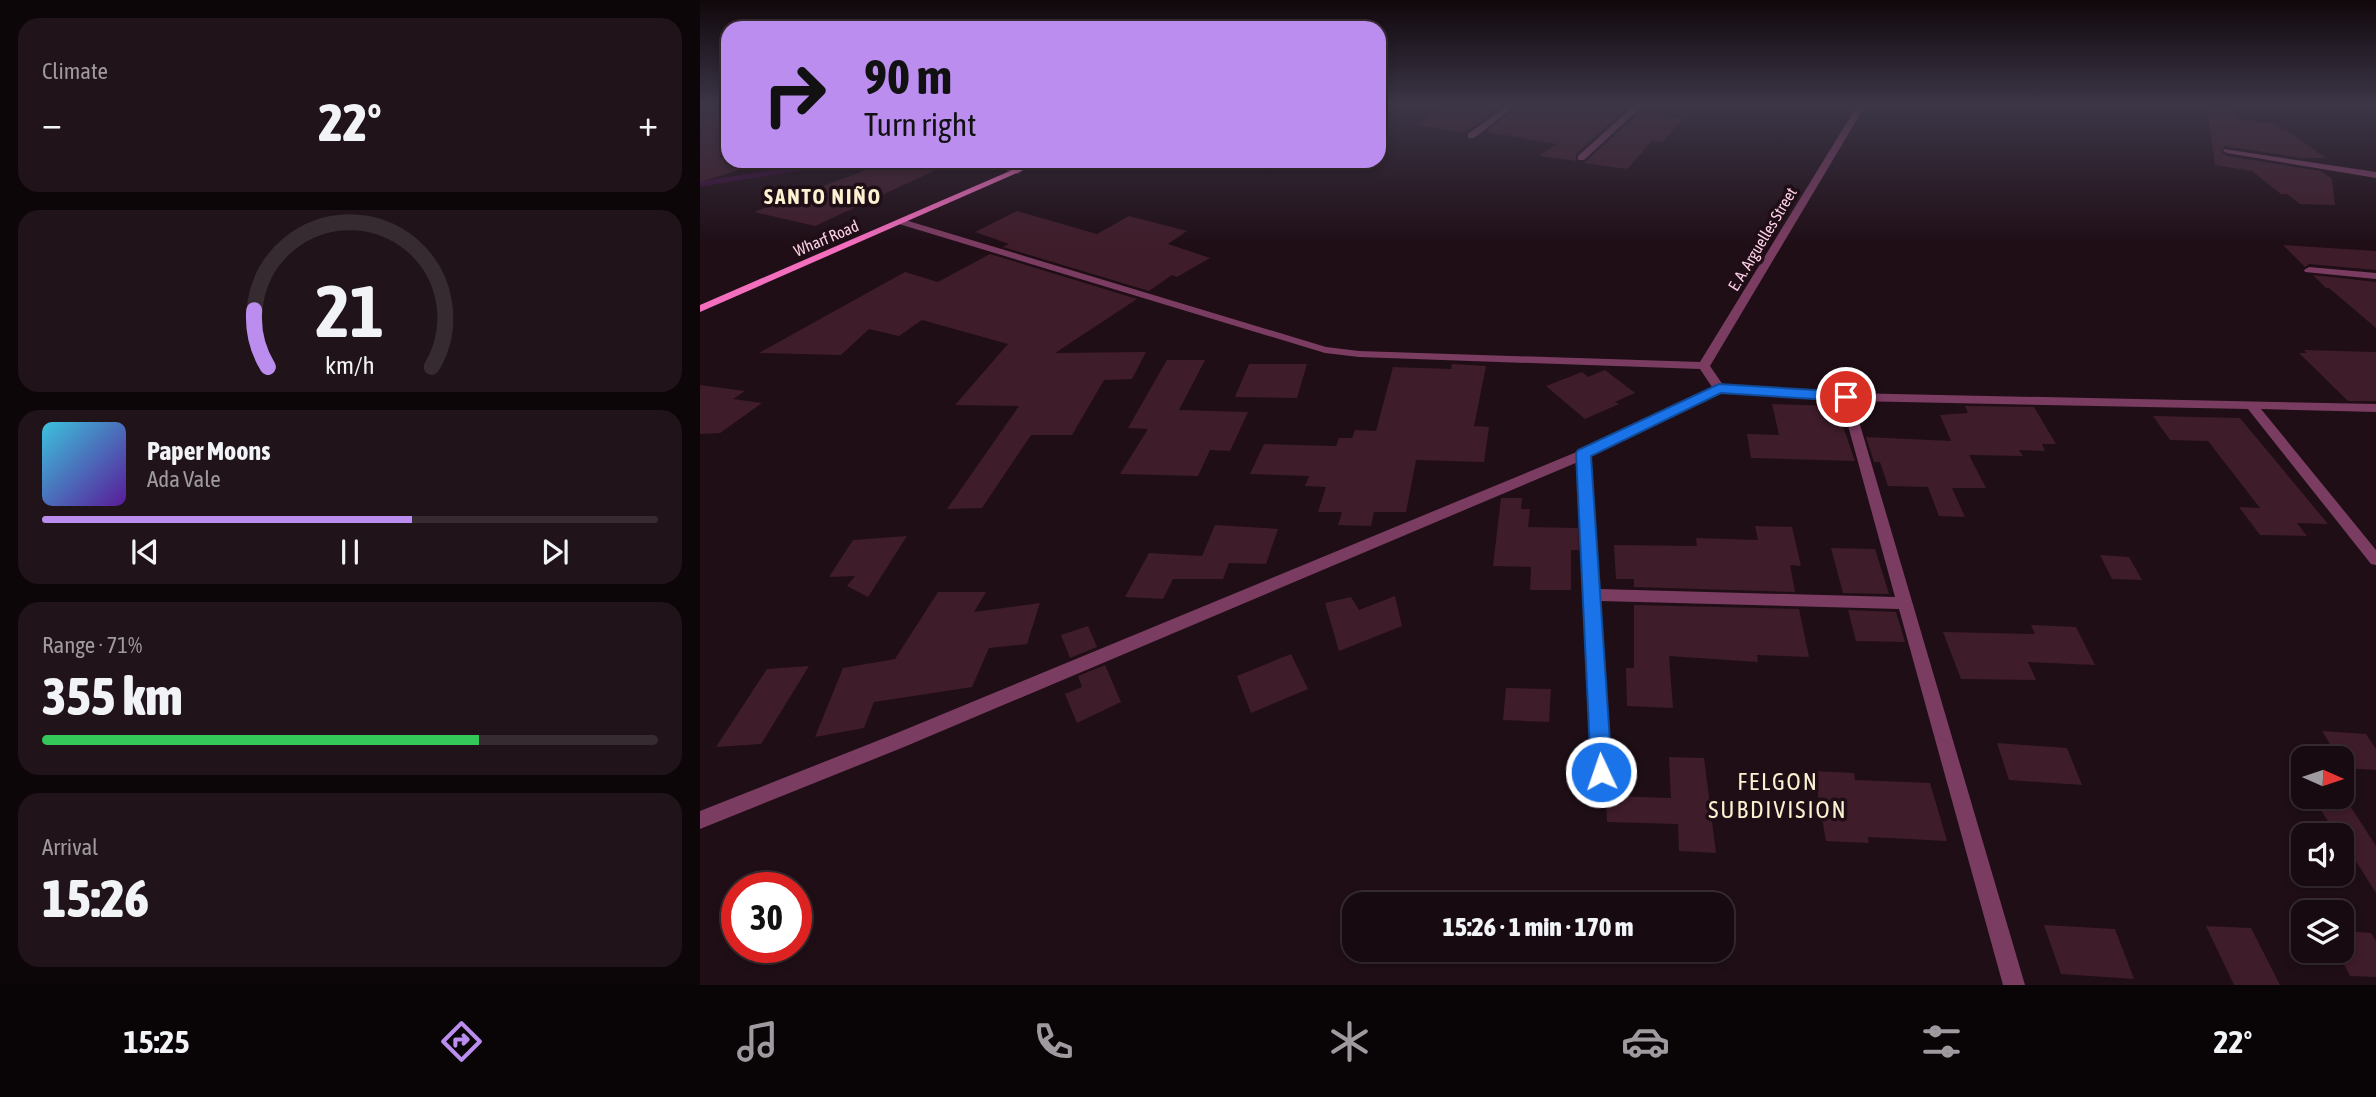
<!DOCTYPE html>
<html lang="en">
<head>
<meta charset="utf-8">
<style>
	:root { --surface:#170a10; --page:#201319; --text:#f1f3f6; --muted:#9e9a9f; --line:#362b30; --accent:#ba8def }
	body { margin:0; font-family:"Asap Condensed",sans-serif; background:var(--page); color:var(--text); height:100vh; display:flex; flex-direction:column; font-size:26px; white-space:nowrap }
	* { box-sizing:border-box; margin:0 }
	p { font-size:23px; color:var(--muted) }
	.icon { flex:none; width:38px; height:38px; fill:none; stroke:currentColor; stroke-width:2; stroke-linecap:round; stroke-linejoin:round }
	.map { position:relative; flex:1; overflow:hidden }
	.side { display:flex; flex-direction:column; gap:18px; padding:18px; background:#0d0609; width:700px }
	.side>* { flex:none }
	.guide { position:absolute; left:21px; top:21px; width:665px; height:147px; border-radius:21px; box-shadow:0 4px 10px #0003,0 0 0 2px var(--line); background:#ba8def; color:#111; overflow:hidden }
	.needle { width:46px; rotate:93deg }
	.buttons { position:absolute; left:1591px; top:746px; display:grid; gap:14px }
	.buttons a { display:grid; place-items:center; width:63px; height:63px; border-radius:14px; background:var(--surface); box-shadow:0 4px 10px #0003,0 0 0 2px var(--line); font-size:35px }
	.speed { position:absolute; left:21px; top:872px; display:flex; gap:14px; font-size:35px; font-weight:700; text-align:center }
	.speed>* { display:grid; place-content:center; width:91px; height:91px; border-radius:50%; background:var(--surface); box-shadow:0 4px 10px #0003,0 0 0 2px var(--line); line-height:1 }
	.speed .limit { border:10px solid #d22; background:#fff; color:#111 }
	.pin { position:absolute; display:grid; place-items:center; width:60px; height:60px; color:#fff; margin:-30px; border:4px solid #fff; border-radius:50%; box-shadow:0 2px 7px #0007 }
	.me { position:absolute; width:77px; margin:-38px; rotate:357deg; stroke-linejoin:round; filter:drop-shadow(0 0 5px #0008) }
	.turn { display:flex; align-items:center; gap:24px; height:147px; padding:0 28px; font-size:32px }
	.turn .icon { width:91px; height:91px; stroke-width:2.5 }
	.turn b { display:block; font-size:49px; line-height:60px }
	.big { font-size:52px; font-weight:800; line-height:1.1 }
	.side .card { flex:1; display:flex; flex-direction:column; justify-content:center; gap:10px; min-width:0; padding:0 24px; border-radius:21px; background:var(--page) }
	.side .dial { align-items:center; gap:0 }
	.dial svg { height:182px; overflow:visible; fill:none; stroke:var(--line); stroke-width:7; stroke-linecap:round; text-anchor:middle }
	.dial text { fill:var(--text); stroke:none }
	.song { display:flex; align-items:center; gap:21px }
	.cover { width:84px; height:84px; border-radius:10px; background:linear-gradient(135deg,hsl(190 70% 55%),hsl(270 70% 35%)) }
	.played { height:7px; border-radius:4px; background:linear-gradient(90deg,var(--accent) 60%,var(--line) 60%) }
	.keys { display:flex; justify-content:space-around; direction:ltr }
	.heat { display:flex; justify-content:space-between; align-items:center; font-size:38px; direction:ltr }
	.charge { height:10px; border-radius:5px; background:linear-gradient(90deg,#34c759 71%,var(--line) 0) }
	.trip { position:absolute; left:642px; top:892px; width:392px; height:70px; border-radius:21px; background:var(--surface); box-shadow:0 4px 10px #0003,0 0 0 2px var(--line); font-weight:800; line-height:70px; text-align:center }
	.dock { display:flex; height:112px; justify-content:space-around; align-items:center; background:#090406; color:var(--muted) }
	.dock .icon { width:49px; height:49px }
	.dock .on { color:var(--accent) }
	.dock b { font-size:32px; color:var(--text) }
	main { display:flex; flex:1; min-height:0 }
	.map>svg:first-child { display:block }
</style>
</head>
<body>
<main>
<section class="side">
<div class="card"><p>Climate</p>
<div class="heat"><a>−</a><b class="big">22°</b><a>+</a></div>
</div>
<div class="card dial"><svg viewBox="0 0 100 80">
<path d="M14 69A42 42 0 1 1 86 69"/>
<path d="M14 69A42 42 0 0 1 8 44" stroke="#ba8def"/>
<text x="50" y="56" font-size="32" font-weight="700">21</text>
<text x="50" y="72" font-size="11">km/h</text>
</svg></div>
<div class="card">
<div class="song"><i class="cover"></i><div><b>Paper Moons</b><p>Ada Vale</p></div></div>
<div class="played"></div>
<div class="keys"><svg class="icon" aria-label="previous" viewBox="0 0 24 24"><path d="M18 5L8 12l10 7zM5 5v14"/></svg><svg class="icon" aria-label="pause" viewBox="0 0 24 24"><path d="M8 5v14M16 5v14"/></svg><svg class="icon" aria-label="next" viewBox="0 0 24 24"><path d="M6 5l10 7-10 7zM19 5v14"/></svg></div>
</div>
<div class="card"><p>Range · 71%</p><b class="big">355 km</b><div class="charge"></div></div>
<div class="card"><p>Arrival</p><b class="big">15:26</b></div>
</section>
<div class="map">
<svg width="1676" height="985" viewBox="0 0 1676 985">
	<rect width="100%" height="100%" fill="#1f0e16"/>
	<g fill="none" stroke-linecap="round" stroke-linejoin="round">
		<polyline stroke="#3a0d39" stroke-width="5" points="0,184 107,167"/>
	</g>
	<g fill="#3f1c2a">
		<polygon points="0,106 28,106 28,152 18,156 46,168 0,182"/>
		<polygon points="741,106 802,106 770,129 761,132 716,125"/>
		<polygon points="818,106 908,106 926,109 876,154 876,161 839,156 857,144 786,132"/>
		<polygon points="1507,106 1530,106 1536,119 1578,124 1580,129 1586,130 1626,158 1602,158 1524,146 1521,152 1527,156 1621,171 1632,179 1635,205 1600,204 1587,194 1581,194 1552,171 1515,165"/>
		<polygon points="940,112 983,119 962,142 952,141 927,169 884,163"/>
		<polygon points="190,161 251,161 251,163 115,226 54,212"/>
		<polygon points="317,211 397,234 429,216 487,231 468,244 510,258 477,277 472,275 449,291 303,247 309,244 275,232"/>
		<polygon points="1583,245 1676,251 1676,270 1609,264 1605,267"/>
		<polygon points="290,254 437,299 355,353 446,352 432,379 404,380 372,435 331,435 282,508 247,509 319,406 255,405 308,344 222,320 199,336 169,329 141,355 59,353 205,272 238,282"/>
		<polygon points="1613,275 1676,282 1676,328 1629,288 1626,288"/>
		<polygon points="1604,350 1676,352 1676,401 1648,401 1599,353 1607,353"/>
		<polygon points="467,360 505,360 479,410 548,412 530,451 510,450 498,476 420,474 448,429 428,428"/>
		<polygon points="549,364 607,364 597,398 535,397"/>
		<polygon points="752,364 786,366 774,426 789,427 784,462 716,460 706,512 674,512 671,526 638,525 642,512 618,512 626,487 605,486 609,476 550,474 564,444 636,446 639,438 652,438 655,430 676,431 693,367 751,369"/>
		<polygon points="905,370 935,393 915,402 919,404 885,419 846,386 882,372 888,377"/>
		<polygon points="0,385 45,391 33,399 62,403 20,433 0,434"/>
		<polygon points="1072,404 1136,406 1155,461 1051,458 1047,434 1079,435"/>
		<polygon points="1265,406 1334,407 1356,444 1342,444 1345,451 1319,450 1323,456 1269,455 1286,488 1252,488 1265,517 1239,516 1228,487 1188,486 1180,462 1174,462 1166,437 1251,441 1240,415 1268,413"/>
		<polygon points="1453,416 1540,418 1628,524 1597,523 1607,536 1560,535 1539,507 1560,508 1508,441 1470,440"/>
		<polygon points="801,498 822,498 821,509 830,509 828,527 878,528 879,550 871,550 871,590 830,590 831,567 793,566"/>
		<polygon points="515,525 578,529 566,564 529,563 523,579 473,579 463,599 425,597 449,553 502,556"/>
		<polygon points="1055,526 1092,527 1101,566 1090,565 1095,592 934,587 934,579 916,579 914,545 997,546 996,538 1058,540"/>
		<polygon points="207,536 168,597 147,586 155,576 129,577 153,540"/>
		<polygon points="1131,548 1175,549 1189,594 1143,593"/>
		<polygon points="1400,555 1429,557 1442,580 1412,579"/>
		<polygon points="238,592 286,592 274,612 340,603 327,644 289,648 272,687 174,702 164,728 115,737 143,668 195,659"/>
		<polygon points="695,596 702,626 639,651 625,603 651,597 659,610"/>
		<polygon points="934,605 1099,609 1109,657 1057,655 1058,662 969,656 973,708 927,706 926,668 934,668"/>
		<polygon points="1148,610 1196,612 1205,642 1156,641"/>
		<polygon points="1331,625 1376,627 1395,665 1328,662 1336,680 1261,679 1243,632 1335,634"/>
		<polygon points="388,626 397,647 370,658 361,635"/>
		<polygon points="591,654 608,689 551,713 537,676"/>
		<polygon points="405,665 421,702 377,723 365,694 382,687 378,676"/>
		<polygon points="109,666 61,744 16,747 67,669"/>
		<polygon points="806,688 851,689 849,722 803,720"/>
		<polygon points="1622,731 1666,734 1676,749 1676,770 1645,768"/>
		<polygon points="1297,743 1367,748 1382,785 1309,780"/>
		<polygon points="969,757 1004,758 1016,853 979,851 978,824 907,822 906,796 971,798"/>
		<polygon points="1114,771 1154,773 1155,780 1230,783 1247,841 1168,837 1169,843 1126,841"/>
		<polygon points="1642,782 1651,795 1643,795 1676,846 1676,893 1642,839 1642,835 1633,829 1614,799 1618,799 1617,796 1642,796"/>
		<polygon points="1344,925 1415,929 1434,979 1361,974"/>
		<polygon points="1506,926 1551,928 1580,985 1534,985"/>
		<polygon points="1642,931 1671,933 1676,941 1676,977 1650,976 1642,961"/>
	</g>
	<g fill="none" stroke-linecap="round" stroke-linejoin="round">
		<g fill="#7b3c61" fill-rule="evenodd">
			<polygon points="807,106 815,106 774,138 768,138 768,134"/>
			<polygon points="934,106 942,106 884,160 878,160 878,156"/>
			<path d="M 1157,106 L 1165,106 L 1010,366 L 1023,385 L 1146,393 L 1676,404 L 1676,412 L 1561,409 L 1676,550 L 1676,565 L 1671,564 L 1548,409 L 1153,401 L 1325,985 L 1303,985 L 1199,609 L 900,601 L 910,772 L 908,778 L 901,780 L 894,778 L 892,772 L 878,462 L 204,747 L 0,829 L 0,811 L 192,735 L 879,451 L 1012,387 L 1000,369 L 659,357 L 625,353 L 199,224 L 199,220 L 205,220 L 626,347 L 659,351 L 1000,362 ZM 1021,392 L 1141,400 L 1195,597 L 899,589 L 891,456 Z"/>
			<polygon points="1524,149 1676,172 1676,178 1527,153 1523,151"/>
			<polygon points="277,161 291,161 322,171 318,174"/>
			<polygon points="1609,267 1676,273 1676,279 1605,272 1604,270"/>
		</g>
		<polygon fill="#f46ebe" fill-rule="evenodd" points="333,161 344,161 0,312 0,305"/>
	</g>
	<linearGradient id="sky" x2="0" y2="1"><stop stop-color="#11080c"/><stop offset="0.43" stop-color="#3c3647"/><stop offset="1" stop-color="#3c3647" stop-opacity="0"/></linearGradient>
	<rect width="1676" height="244" fill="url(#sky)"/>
	<polygon fill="#1a73e8" stroke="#114b97" stroke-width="2" points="1019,384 1146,392 1153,397 1146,401 1021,393 891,456 912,772 909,778 901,781 894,778 891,772 876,453 878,450"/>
	<g text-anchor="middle" stroke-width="7" stroke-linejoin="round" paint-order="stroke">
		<g font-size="16" fill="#fcd0e6" stroke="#1f0e16">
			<text transform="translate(126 238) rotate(-23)" y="6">Wharf Road</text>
			<text transform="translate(1062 239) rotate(-59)" y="6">E. A. Arguelles Street</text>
		</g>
		<g font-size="21" font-weight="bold" letter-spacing="2" fill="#fcf1d1" stroke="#1f0e16">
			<text x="123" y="204">SANTO NIÑO</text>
		</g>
		<g font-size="24" letter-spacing="2" fill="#fcf1d1" stroke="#1f0e16">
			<text x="1078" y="790">FELGON<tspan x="1078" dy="28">SUBDIVISION</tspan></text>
		</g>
	</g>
</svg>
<div class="buttons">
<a><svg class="needle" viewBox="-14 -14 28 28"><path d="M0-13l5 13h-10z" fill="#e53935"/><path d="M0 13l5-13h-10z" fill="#9e9a9f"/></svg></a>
<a><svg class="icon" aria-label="sound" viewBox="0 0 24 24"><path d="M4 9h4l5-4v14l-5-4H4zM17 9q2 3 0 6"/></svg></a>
<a><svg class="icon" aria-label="layers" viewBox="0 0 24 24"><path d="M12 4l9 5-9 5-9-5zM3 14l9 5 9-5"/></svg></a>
</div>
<div class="speed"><div class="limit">30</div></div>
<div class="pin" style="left:1146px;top:397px;background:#d93025"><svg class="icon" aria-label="arrive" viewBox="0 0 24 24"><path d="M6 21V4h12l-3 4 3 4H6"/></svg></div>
<svg class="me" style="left:901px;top:772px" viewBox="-20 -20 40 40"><circle r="17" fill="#1a73e8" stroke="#fff" stroke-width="3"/><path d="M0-11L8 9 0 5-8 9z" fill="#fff"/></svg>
<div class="trip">15:26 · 1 min · 170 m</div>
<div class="guide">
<div class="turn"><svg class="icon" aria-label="right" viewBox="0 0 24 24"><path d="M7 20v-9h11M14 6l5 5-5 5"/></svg><div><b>90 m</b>Turn right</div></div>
</div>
</div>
</main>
<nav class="dock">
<b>15:25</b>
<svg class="icon on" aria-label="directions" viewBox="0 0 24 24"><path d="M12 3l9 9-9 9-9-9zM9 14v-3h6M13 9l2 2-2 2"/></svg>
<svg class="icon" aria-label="music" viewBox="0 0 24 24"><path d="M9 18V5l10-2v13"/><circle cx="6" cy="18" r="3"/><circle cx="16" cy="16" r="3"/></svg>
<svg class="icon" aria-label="phone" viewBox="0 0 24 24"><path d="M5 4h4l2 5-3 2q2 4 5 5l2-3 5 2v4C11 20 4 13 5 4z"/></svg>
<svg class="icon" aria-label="climate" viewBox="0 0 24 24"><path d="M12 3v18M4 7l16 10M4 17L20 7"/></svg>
<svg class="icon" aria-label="car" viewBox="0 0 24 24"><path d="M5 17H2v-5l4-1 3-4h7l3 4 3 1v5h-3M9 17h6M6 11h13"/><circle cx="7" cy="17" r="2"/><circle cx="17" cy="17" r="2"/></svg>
<svg class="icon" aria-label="filters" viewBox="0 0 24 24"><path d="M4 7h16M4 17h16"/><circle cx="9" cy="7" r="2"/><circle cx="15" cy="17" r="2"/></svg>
<b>22°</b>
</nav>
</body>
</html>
